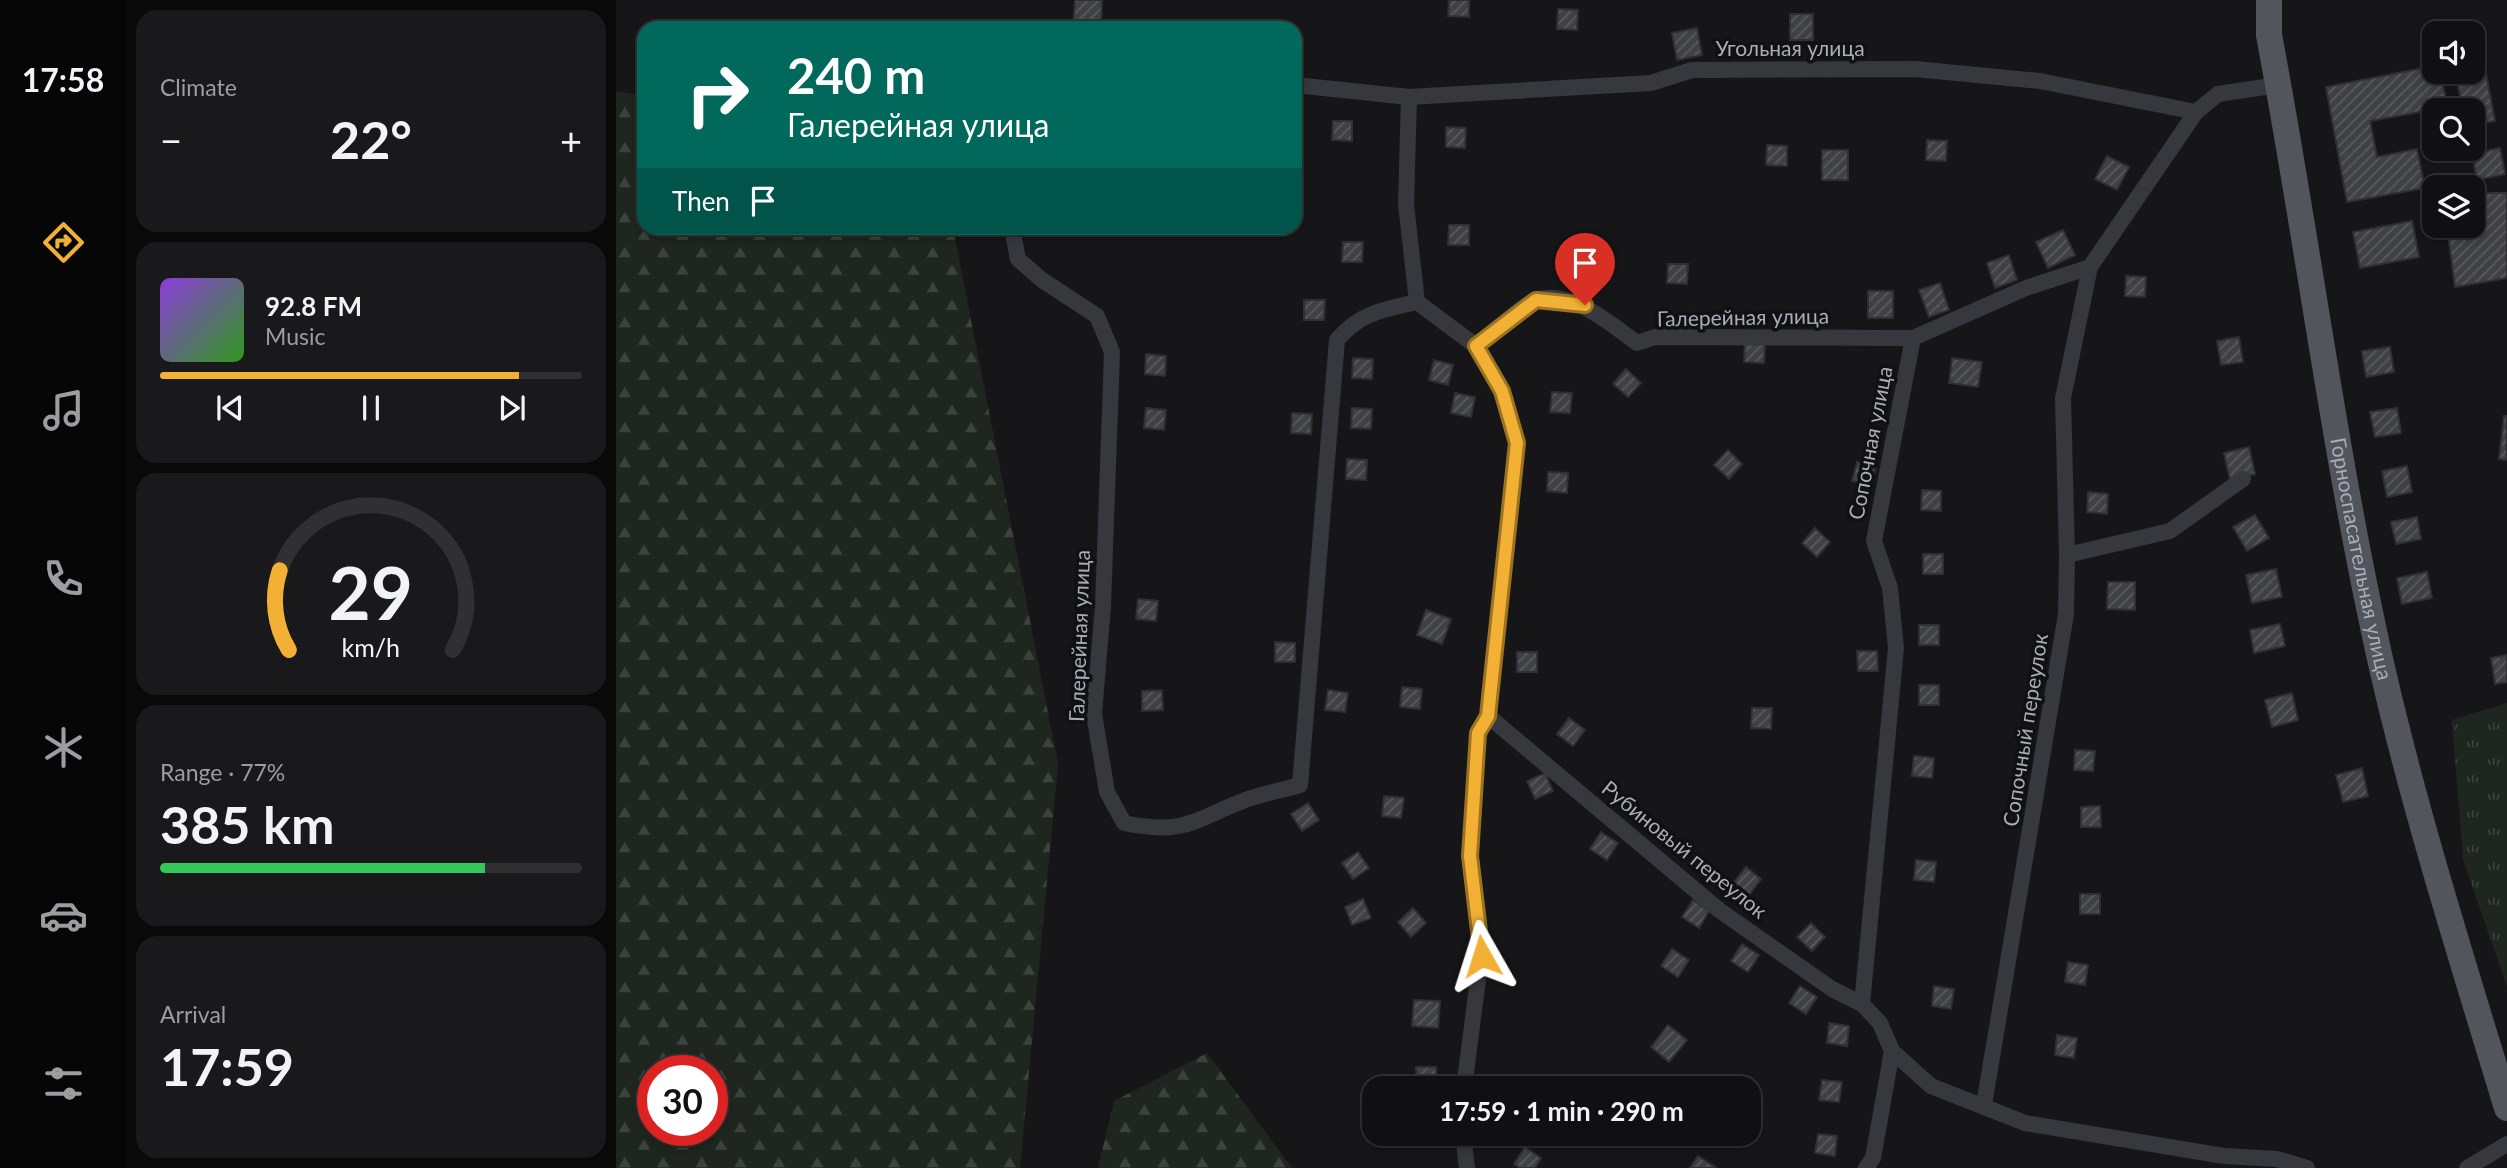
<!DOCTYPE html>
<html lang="en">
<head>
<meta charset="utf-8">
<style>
	:root { --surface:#101012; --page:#19191b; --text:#f1f3f6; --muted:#9c9d9f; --line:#303032; --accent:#f2b134 }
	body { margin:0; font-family:Lato,sans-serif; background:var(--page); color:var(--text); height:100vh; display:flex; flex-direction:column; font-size:26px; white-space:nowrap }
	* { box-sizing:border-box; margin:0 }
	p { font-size:23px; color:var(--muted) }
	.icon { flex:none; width:38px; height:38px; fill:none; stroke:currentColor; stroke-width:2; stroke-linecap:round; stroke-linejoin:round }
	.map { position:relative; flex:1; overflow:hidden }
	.details { display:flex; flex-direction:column; gap:10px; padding:10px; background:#09090a; width:490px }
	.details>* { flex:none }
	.hud { position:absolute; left:21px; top:21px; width:665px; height:214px; border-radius:21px; box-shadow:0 4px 10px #0003,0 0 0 2px var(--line); background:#00695c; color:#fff; overflow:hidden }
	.tools { position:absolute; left:1806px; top:21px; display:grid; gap:14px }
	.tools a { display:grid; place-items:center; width:63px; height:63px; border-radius:14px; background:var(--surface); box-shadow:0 4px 10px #0003,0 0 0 2px var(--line); font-size:35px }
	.speed { position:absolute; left:21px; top:1055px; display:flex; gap:14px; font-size:35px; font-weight:700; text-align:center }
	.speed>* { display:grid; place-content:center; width:91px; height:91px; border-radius:50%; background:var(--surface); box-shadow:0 4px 10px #0003,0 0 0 2px var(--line); line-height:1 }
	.speed .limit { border:10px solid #d22; background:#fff; color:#111 }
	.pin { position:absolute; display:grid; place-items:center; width:60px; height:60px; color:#fff; margin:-72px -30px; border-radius:50% 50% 50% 0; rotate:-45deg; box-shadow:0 0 7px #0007 }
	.pin .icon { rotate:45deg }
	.me { position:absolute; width:77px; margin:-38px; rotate:354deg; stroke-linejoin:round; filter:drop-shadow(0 0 5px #0008) }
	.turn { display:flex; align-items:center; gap:24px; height:147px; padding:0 35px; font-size:32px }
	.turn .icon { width:91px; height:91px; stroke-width:2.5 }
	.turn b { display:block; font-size:49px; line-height:60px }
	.then { display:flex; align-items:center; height:66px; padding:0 35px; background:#0003; gap:14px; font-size:26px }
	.big { font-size:52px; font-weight:700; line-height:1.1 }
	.details .tile { flex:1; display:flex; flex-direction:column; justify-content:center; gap:10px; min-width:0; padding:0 24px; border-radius:21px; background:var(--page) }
	.details .dial { align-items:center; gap:0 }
	.dial svg { height:182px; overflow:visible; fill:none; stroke:var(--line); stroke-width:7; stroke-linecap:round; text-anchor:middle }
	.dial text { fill:var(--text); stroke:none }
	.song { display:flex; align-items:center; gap:21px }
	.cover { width:84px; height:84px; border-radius:10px; background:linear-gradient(135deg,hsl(270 70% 55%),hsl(110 70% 35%)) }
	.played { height:7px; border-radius:4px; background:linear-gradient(90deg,var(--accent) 85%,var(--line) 85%) }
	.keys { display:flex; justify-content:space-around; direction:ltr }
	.heat { display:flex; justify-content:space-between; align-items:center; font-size:38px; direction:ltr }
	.charge { height:10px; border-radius:5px; background:linear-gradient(90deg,#34c759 77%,var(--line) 0) }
	.trip { position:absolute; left:746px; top:1076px; width:399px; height:70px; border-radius:21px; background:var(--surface); box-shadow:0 4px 10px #0003,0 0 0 2px var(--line); font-weight:700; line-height:70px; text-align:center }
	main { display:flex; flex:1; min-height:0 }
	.menu { display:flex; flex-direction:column; width:126px; justify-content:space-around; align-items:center; background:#060607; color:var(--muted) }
	.menu .icon { width:49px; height:49px }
	.menu .on { color:var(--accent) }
	.menu b { font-size:32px; color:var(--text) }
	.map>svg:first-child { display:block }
</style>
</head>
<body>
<main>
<nav class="menu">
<b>17:58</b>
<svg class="icon on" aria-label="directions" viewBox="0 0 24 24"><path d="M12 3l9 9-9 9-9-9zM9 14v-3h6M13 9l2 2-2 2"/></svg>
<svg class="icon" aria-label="music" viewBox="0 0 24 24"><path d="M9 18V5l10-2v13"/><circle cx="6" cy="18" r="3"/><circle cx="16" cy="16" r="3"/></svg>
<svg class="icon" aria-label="phone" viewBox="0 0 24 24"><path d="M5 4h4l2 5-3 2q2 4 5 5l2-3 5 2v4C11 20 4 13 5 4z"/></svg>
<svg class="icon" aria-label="climate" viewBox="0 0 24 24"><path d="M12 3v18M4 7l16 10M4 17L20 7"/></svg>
<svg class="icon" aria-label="car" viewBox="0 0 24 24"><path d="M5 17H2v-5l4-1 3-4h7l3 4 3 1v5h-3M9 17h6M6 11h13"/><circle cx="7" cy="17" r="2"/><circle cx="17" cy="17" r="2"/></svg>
<svg class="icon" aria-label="filters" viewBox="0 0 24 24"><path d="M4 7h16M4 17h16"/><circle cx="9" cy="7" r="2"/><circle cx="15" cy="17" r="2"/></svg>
</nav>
<section class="details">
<div class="tile"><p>Climate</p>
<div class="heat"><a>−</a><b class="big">22°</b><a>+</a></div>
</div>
<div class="tile">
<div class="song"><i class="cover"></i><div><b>92.8 FM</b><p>Music</p></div></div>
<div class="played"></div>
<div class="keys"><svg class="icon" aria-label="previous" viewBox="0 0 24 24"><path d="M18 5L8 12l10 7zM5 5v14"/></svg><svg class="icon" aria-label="pause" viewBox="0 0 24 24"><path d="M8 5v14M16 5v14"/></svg><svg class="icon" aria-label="next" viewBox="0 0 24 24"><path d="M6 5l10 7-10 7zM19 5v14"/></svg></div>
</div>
<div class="tile dial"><svg viewBox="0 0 100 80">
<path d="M14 69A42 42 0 1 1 86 69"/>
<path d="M14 69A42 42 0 0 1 10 34" stroke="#f2b134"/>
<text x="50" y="56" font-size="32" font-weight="700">29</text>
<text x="50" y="72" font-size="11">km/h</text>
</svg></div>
<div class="tile"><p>Range · 77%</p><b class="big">385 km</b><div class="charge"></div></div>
<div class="tile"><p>Arrival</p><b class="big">17:59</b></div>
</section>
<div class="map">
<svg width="1891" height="1168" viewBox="0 0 1891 1168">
	<defs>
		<pattern id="grass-tufts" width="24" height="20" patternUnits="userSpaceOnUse" patternTransform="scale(1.75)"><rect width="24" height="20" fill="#1e261f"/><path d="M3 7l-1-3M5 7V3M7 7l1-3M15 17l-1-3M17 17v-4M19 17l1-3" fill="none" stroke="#3c433d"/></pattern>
		<pattern id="forest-firs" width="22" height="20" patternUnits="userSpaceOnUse" patternTransform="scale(1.75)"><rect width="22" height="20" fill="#1e261f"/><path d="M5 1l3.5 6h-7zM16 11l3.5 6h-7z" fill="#3c433d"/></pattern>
		<pattern id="building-hatch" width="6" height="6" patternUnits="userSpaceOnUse" patternTransform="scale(1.75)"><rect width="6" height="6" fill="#404145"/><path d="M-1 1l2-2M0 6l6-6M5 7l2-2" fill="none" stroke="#595a5e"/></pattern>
	</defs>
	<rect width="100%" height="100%" fill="#161618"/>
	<polygon fill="url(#grass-tufts)" points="1891,703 1891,987 1847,859 1836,720"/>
	<g fill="url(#forest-firs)" fill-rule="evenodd">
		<path d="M 0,92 L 28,95 L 28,228 L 337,228 L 442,764 L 404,1168 L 0,1168 ZM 37,1071 L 96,1071 L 96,1130 L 37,1130 Z"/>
		<polygon points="591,1053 676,1168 482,1168 498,1101"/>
	</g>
	<g fill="url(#building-hatch)" stroke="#303034" stroke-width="2">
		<polygon points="459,0 486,0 485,28 457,28"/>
		<polygon points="833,0 853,0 853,17 832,16"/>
		<polygon points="942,9 962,10 961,30 941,29"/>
		<rect x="1174" y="14" width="23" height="26"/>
		<polygon points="1081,28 1086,55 1061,60 1056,33"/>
		<polygon points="1866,53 1879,121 1857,125 1857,110 1847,110 1839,72 1857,72 1857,54"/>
		<polygon points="1818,66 1818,72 1825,72 1831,107 1754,121 1761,157 1801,149 1809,188 1731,202 1710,87"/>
		<polygon points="717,121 736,121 736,141 716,140"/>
		<polygon points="830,127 850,128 849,148 830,147"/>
		<polygon points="1311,140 1331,141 1330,161 1310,160"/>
		<polygon points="1151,145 1171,146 1171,166 1150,165"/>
		<polygon points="1884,148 1889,174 1861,180 1856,154"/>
		<rect x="1206" y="150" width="26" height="30"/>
		<polygon points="1491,156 1513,167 1501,190 1479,179"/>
		<polygon points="1867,193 1891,193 1891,278 1839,287 1831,226 1857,226 1857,210 1868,207"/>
		<polygon points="1796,221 1803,257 1744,268 1737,232"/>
		<polygon points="833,225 853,225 853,245 832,245"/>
		<polygon points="1447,230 1459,255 1432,268 1420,242"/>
		<polygon points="727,242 747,242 746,262 726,262"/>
		<polygon points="1393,255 1401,280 1379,288 1371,263"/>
		<polygon points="1052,264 1072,264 1071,284 1051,283"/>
		<polygon points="1510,276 1530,277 1529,297 1509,296"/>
		<polygon points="1324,283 1333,310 1313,317 1303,290"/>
		<rect x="1252" y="291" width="25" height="27"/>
		<polygon points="688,300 709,300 708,320 688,320"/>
		<polygon points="1623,337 1627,362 1605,365 1601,341"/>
		<polygon points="1129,342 1149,343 1148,363 1128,362"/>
		<polygon points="1774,347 1778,372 1750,377 1746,351"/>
		<polygon points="530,354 550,356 549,376 529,374"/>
		<polygon points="737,358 757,359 756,379 736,378"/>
		<polygon points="1336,358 1366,362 1362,387 1333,383"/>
		<polygon points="818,360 837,365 832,385 813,380"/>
		<polygon points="1010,369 1025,383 1012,397 997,384"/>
		<polygon points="936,392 956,393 954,413 934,412"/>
		<polygon points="839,393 859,397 855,417 835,413"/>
		<polygon points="530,408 550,410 548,430 528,428"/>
		<polygon points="736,408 756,409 755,429 735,428"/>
		<polygon points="1781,408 1785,433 1759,437 1754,412"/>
		<polygon points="676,413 696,414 695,434 675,433"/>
		<polygon points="1888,416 1891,416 1891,460 1883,459"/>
		<polygon points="1633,447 1639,474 1614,480 1608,453"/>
		<polygon points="1112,450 1126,464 1113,479 1098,465"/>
		<polygon points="731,459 751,460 750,480 730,479"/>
		<polygon points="1241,462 1260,466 1256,485 1236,481"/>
		<polygon points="1791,466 1796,492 1771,497 1766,471"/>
		<polygon points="932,472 952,473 951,493 931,491"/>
		<polygon points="1306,490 1325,491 1325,511 1305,510"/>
		<polygon points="1472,492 1492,494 1491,514 1471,512"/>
		<polygon points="1639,515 1653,538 1631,551 1617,527"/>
		<polygon points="1801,517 1805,539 1780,544 1775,522"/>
		<polygon points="1199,528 1214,542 1201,557 1186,543"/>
		<rect x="1307" y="554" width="20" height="20"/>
		<polygon points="1660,569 1666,597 1636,603 1630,575"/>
		<polygon points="1811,572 1816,598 1786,604 1781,578"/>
		<polygon points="1492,582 1519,582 1519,610 1491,609"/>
		<polygon points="522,599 542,601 540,621 520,619"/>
		<polygon points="810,610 835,619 826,644 801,635"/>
		<polygon points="1664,624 1669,646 1638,653 1634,630"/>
		<rect x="1303" y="625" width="20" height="20"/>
		<polygon points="659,642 679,643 679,662 659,662"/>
		<polygon points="1241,651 1261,651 1262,671 1242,671"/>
		<rect x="901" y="652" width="20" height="20"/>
		<polygon points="1891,655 1891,682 1879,684 1875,658"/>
		<rect x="1303" y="685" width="20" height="20"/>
		<polygon points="786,687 806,689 804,709 784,707"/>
		<polygon points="546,690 547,710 526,711 526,691"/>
		<polygon points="712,690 732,693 729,712 709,710"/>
		<polygon points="1676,693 1682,720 1656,727 1649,700"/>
		<polygon points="1136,708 1156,708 1155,729 1135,728"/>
		<polygon points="953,718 969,730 957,746 941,734"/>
		<polygon points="1459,750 1479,751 1477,771 1458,770"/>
		<polygon points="1298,756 1318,758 1316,778 1296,776"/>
		<polygon points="1746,768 1752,796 1727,802 1720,775"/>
		<polygon points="929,773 937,791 919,799 911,781"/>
		<polygon points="768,796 788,798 785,818 766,816"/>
		<polygon points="692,803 703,820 686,831 675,814"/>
		<polygon points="1484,806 1485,827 1465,827 1465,807"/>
		<polygon points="985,832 1002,843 991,860 974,849"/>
		<polygon points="742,852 753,868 737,879 726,863"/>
		<polygon points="1300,860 1320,862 1318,882 1298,880"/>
		<polygon points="1130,867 1145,879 1133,895 1118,882"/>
		<rect x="1464" y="894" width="20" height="20"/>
		<polygon points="747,899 755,918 736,925 729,907"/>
		<polygon points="1077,900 1093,911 1083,928 1066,917"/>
		<polygon points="797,908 810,923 795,937 782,922"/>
		<polygon points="1195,923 1209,937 1196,951 1181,937"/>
		<polygon points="1126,944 1143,955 1132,972 1115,961"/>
		<polygon points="1056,949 1073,960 1062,977 1045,966"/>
		<polygon points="1452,962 1472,965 1469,985 1449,982"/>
		<polygon points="1184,986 1201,997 1190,1014 1173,1003"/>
		<polygon points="1318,986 1338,989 1335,1009 1316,1006"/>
		<polygon points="798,1000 824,1001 822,1028 796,1026"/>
		<polygon points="1213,1023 1233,1026 1231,1046 1211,1043"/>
		<polygon points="1052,1025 1071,1040 1053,1062 1035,1047"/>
		<polygon points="1441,1035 1461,1038 1458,1058 1439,1055"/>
		<polygon points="800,1067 820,1067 821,1087 801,1088"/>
		<polygon points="1206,1080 1226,1082 1223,1102 1203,1100"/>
		<polygon points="1202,1134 1221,1136 1219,1156 1199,1153"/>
		<polygon points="909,1147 925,1158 919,1168 904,1168 898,1164"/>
		<polygon points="1082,1156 1099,1167 1098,1168 1074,1168"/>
	</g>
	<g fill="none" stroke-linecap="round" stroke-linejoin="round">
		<g stroke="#37383d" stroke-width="16">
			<polyline points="679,85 793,97 1035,83 1076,70 1299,69 1424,81 1580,112 1602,94 1662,85"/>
			<polyline points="793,97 790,204 801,302 860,346 886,391 901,443 872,716 862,733 854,856 865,956 848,1088"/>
			<path d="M 396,228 L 402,259 L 426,280 L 481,316 L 496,352 L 487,606 L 478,714 L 491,792 L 508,823 C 571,836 578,819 632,799 C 649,793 667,790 684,785 L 721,340 C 745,312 767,310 801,302"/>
			<path d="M 860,346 C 873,336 907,304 920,300 C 954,288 996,325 1021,343 L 1039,337 L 1297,338"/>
			<polyline points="1451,555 1447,398 1474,267"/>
			<polyline points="872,716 1103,910 1216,989 1246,1004"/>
			<polyline points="1276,1051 1315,1086 1409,1123 1608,1156 1661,1159 1691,1168"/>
			<polyline points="1368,1105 1450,614 1451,555 1554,531 1627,479"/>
			<polyline points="847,1134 851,1168"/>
			<polyline points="1250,1168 1257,1158 1276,1051 1264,1023 1246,1004 1280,648 1274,588 1258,541 1297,338 1410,288 1474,267 1580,112"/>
			<polyline points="1851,1168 1891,1144"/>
		</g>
		<path stroke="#53555c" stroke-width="26" id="s1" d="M 1653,0 L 1653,35 C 1693,247 1719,461 1767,672 C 1801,819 1847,963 1891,1108"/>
	</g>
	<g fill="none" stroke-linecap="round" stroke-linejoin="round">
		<defs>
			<polyline id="route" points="866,956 854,856 862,733 872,716 901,443 886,391 860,346 920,300 969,305"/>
		</defs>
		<use href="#route" stroke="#9d7322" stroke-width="18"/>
		<use href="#route" stroke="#f2b134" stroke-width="12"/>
	</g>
	<g text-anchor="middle" stroke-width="7" stroke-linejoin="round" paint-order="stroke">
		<g font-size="21" fill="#a8adb8" stroke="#111113">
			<text x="1174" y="56">Угольная улица</text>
			<text transform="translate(1127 318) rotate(-1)" y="7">Галерейная улица</text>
			<text transform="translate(1255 443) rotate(-79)" y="7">Сопочная улица</text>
			<text dy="7" stroke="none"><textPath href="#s1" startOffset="567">Горноспасательная улица</textPath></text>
			<text transform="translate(464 636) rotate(-88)" y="7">Галерейная улица</text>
			<text transform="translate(1410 730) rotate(-81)" y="7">Сопочный переулок</text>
			<text transform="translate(1068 850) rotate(39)" y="7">Рубиновый переулок</text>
		</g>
	</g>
</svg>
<div class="tools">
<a><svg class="icon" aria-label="sound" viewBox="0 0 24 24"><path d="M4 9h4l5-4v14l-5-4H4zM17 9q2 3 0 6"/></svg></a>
<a><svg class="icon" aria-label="search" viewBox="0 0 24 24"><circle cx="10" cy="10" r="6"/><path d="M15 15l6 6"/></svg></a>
<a><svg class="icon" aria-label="layers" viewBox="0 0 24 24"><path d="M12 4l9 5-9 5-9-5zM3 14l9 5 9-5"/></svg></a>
</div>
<div class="speed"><div class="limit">30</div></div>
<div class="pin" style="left:969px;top:305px;background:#d93025"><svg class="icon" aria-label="arrive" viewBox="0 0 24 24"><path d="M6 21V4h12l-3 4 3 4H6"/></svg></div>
<svg class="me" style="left:866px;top:956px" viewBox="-20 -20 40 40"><path d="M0-17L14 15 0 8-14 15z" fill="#f2b134" stroke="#fff" stroke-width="4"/></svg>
<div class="trip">17:59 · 1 min · 290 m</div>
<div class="hud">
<div class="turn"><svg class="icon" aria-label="right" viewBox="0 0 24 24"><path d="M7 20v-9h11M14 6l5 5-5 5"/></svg><div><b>240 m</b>Галерейная улица</div></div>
<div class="then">Then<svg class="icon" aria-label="arrive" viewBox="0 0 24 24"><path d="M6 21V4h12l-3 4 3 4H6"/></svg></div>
</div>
</div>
</main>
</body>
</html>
